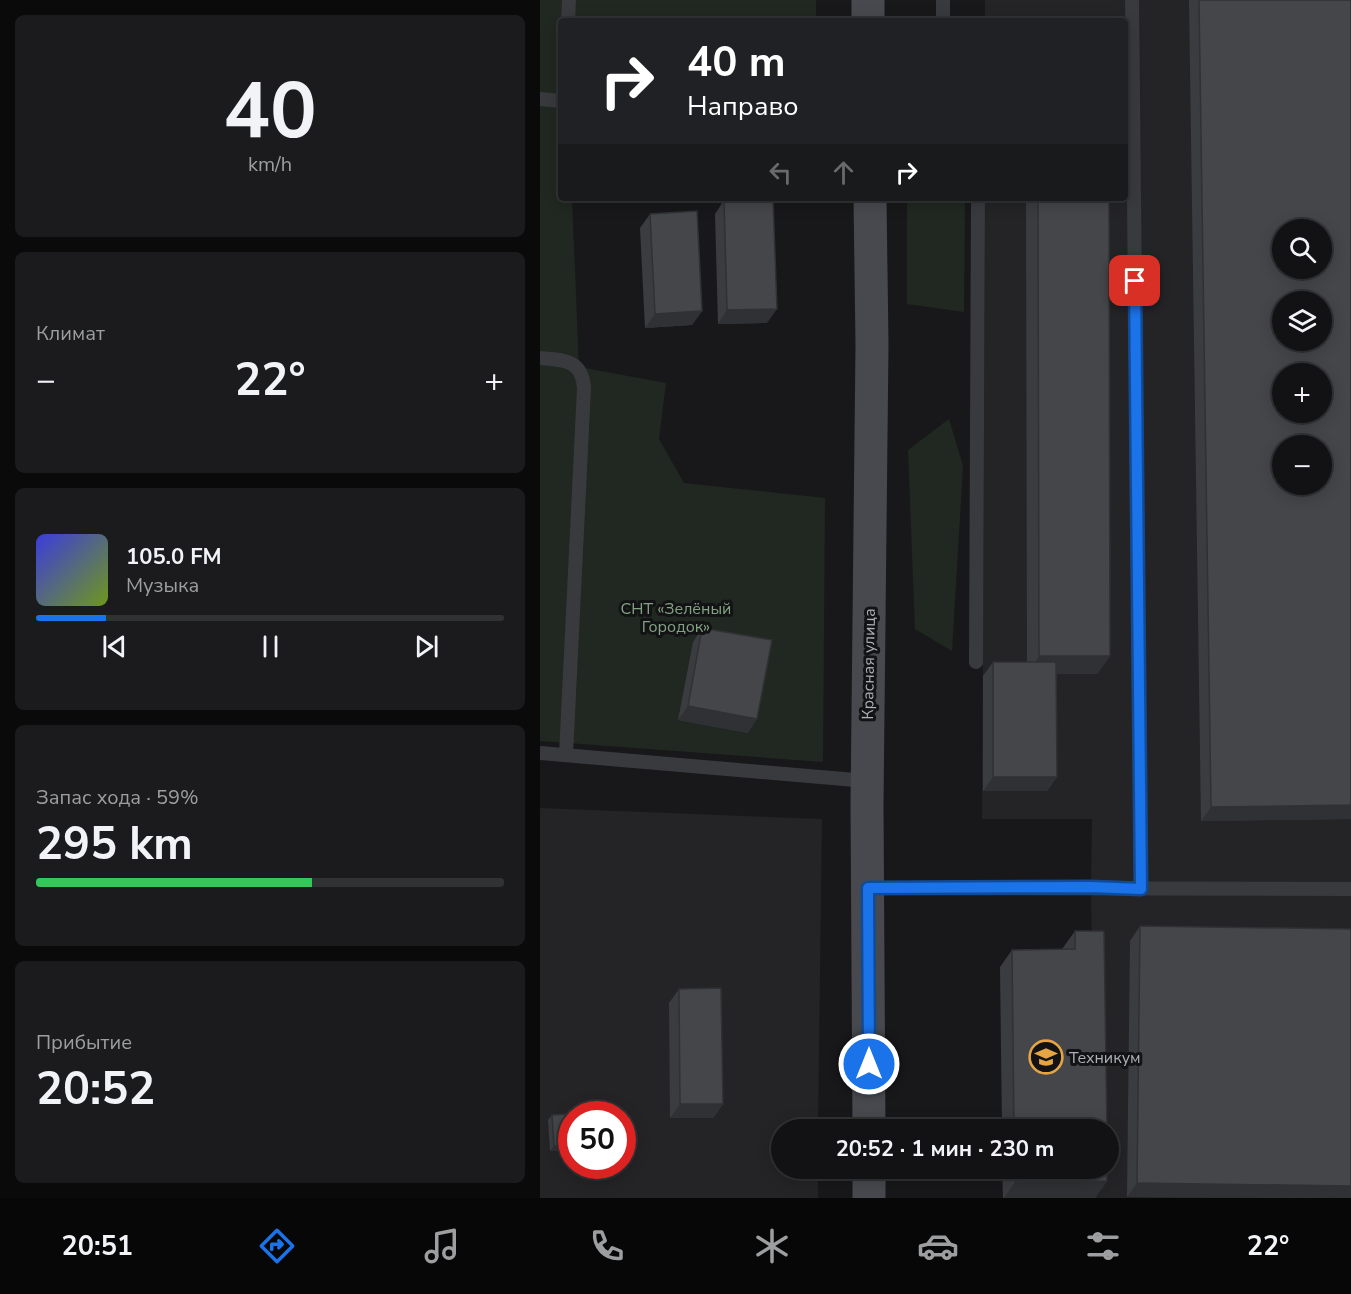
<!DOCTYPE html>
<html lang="ru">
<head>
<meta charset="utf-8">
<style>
	:root { --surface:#121214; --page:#1b1b1d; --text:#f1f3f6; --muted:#9c9ea0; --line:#313234; --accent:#1a73e8 }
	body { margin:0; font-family:"Nunito Sans",sans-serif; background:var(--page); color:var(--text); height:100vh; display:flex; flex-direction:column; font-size:22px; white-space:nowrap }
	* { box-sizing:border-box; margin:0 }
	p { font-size:20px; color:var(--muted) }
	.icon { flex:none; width:33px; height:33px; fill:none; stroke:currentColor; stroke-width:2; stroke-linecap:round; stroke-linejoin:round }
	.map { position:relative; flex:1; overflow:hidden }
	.sheet { display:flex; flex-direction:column; gap:15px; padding:15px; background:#0a0a0b; width:540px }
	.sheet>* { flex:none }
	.top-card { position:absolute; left:18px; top:18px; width:570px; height:183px; border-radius:6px; box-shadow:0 3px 15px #0003,0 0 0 2px var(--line); background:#202124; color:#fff; overflow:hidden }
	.controls { position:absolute; left:732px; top:219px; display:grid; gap:12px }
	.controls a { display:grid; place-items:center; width:60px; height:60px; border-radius:50%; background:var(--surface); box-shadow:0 3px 15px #0003,0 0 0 2px var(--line); font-size:30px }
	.speed { position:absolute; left:18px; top:1101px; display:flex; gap:12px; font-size:30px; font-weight:700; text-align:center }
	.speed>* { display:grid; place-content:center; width:78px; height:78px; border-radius:50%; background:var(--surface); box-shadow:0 3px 15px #0003,0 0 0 2px var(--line); line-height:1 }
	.speed .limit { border:9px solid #d22; background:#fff; color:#111 }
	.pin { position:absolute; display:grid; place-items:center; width:51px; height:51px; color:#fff; margin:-26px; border-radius:12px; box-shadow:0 3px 9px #0006 }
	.me { position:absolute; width:66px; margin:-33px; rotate:0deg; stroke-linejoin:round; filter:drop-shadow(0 0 4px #0008) }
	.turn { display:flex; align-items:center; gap:21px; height:126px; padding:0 30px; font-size:27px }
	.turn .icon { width:78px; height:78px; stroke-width:2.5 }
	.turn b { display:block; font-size:42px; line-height:51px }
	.lanes { display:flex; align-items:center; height:57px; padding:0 30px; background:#0003; justify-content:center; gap:30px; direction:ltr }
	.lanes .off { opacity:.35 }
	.big { font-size:45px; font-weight:700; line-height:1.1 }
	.sheet .widget { flex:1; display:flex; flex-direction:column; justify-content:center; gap:9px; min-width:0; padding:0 21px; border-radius:9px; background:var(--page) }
	.sheet .dial { align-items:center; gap:0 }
	.dial b { font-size:78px; line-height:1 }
	.song { display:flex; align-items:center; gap:18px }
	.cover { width:72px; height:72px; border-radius:9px; background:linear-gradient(135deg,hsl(240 70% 55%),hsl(80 70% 35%)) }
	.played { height:6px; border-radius:3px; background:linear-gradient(90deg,var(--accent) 15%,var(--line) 15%) }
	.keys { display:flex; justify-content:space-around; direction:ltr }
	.heat { display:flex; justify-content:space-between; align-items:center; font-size:33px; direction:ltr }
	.charge { height:9px; border-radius:4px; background:linear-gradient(90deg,#34c759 59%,var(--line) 0) }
	.trip { position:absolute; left:231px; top:1119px; width:348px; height:60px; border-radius:30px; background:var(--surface); box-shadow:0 3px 15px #0003,0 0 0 2px var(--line); font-weight:700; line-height:60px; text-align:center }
	.tab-bar { display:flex; height:96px; justify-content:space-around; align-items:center; background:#070708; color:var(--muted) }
	.tab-bar .icon { width:42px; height:42px }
	.tab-bar .selected { color:var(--accent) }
	.tab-bar b { font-size:27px; color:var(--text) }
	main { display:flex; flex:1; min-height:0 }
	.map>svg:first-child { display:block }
</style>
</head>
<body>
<main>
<section class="sheet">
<div class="widget dial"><b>40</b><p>km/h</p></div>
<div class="widget"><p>Климат</p>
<div class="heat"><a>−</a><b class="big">22°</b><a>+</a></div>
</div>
<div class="widget">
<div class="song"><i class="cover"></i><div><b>105.0 FM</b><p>Музыка</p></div></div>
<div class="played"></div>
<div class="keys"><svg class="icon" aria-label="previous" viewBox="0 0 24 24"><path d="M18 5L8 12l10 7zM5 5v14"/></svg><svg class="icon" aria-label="pause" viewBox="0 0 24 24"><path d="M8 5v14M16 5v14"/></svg><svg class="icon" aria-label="next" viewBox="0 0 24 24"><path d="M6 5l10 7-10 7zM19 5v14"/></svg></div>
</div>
<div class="widget"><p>Запас хода · 59%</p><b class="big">295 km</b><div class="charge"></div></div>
<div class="widget"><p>Прибытие</p><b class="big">20:52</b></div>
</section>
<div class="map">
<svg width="811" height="1198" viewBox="0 0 811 1198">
	<rect width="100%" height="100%" fill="#18181a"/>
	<g fill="#242427" fill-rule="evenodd">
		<path d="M 445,0 L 811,0 L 811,1198 L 555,1198 L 554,1169 L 568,1168 L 568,1130 L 554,1129 L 551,887 L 552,819 L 442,819 L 445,198 L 585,198 L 585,21 L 445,21 ZM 742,230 L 782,230 L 782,268 L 742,268 ZM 742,302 L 782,302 L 782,340 L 742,340 ZM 742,374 L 782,374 L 782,412 L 742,412 ZM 742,446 L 782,446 L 782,484 L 742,484 Z"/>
		<path d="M 0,808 L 282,819 L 278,1129 L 242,1130 L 242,1168 L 278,1169 L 278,1198 L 0,1198 ZM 32,1114 L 82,1114 L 82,1166 L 32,1166 Z"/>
	</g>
	<g fill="#202821">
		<polygon points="0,0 276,0 276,21 21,21 21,198 32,198 39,367 126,383 119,439 144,483 285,498 283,762 0,741"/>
		<polygon points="367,198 425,198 424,312 367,304"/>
		<polygon points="409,419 423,466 412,651 375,629 368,450"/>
	</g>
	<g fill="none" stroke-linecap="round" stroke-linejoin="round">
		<g stroke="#393a3e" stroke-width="14">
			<polyline points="592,0 601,889"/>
			<polyline points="28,21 29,0"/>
			<polyline points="403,21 403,0"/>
			<polyline points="0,99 21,101"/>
			<path d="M 0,358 C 23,360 42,359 44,388 L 26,755"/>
			<polyline points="436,662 438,198"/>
			<polyline points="0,753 327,781"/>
			<polyline points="328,888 811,889"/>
		</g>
		<g stroke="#47494e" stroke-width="33">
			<polyline points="328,0 328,21"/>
			<polyline points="329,1130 327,805 332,345 330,198"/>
			<polyline points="329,1168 329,1198"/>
		</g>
	</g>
	<g fill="#3b3c40">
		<polygon points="649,0 811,0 811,819 661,821"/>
		<polygon points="486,198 569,198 570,656 557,674 516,674 517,777 507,791 443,791 443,676 453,662 487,662"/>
		<polygon points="184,200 227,323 178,324 175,214"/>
		<polygon points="110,214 162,311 152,325 105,328 100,228"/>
		<polygon points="162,628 208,733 138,720 153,642"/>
		<polygon points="600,926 811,1198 587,1197 590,941"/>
		<polygon points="535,931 567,1130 462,1130 460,967 472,950 522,949"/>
		<polygon points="139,989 183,1104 173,1118 130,1118 129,1003"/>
		<polygon points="32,1114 32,1150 10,1151 8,1120 12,1115"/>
		<polygon points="462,1168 567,1168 567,1181 555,1198 463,1198"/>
	</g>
	<g fill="#303134">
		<polygon points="237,309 227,323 178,324 187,310"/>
		<polygon points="162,311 152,325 105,328 115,314"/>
		<polygon points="499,656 570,656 557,674 487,674"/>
		<polygon points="148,706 217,719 208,733 138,720"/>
		<polygon points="453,777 517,777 507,791 443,791"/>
		<polygon points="811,805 811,819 661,821 671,807"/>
		<polygon points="140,1104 183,1104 173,1118 130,1118"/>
		<polygon points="32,1145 32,1150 10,1151 14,1146"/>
		<polygon points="567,1181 555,1198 464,1198 475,1182"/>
		<polygon points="597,1183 811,1186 811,1198 587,1197"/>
	</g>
	<g fill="#45464a" stroke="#303134" stroke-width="1.5" fill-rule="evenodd">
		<path d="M 659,0 L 811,0 L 811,805 L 671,807 ZM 742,230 L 782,230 L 782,268 L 742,268 ZM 742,302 L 782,302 L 782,340 L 742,340 ZM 742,374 L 782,374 L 782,412 L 742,412 ZM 742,446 L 782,446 L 782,484 L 742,484 Z"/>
		<polygon points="498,198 569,198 570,656 499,656"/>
		<polygon points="233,199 237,309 187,310 184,200"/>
		<polygon points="157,211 162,311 115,314 110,214"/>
		<polygon points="162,628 232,640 217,719 148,706"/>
		<polygon points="453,662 516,662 517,777 453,777"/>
		<polygon points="600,926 811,929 811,1186 597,1183"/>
		<polygon points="535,931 564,931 567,1130 474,1130 472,950 535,949"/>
		<polygon points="181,988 183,1104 140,1104 139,989"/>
		<polygon points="40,1113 40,1114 32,1114 32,1145 14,1146 12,1115"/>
		<polygon points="475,1168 567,1168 567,1181 475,1182"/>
	</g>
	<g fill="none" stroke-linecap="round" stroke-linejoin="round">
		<defs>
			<polyline id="route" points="329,1064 328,888 550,887 601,889 595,281"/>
		</defs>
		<use href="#route" stroke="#114b97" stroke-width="15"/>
		<use href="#route" stroke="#1a73e8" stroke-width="10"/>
	</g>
	<defs>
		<symbol id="school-ring" viewBox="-11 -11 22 22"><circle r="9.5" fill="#131315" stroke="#e6a543" stroke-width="1.5"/><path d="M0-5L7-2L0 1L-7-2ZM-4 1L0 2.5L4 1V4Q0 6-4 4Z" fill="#e6a543"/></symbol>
	</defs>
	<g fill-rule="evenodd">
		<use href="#school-ring" x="487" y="1038" width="38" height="38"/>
	</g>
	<g text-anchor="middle" stroke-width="6" stroke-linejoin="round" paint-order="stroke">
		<g font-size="16" fill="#83a283" stroke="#131315">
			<text x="136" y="614">СНТ «Зелёный<tspan x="136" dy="18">Городок»</tspan></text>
		</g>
		<g font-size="16" fill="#abb0b9" stroke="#131315">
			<text transform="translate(328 664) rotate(-89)" y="6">Красная улица</text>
		</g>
		<g font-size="16" fill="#abb0b9" stroke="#131315" text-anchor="start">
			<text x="529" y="1063">Техникум</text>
		</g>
	</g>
</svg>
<div class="controls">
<a><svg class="icon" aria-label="search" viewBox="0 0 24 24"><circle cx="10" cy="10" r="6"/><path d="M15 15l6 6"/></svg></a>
<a><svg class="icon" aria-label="layers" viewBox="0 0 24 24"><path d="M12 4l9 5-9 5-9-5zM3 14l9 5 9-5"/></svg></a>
<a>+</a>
<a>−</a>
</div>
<div class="speed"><div class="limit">50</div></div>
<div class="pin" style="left:595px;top:281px;background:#d93025"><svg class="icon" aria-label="arrive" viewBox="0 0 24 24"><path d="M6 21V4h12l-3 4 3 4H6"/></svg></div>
<svg class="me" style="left:329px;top:1064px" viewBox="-20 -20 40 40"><circle r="17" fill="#1a73e8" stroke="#fff" stroke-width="3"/><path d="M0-11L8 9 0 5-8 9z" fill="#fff"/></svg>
<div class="trip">20:52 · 1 мин · 230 m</div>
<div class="top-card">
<div class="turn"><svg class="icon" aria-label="right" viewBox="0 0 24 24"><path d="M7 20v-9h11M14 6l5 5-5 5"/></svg><div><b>40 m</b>Направо</div></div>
<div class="lanes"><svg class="icon off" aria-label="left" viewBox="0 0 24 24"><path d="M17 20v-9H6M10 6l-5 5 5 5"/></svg><svg class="icon off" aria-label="ahead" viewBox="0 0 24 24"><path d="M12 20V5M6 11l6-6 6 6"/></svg><svg class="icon" aria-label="right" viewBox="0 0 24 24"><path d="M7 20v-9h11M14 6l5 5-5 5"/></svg></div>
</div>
</div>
</main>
<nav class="tab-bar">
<b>20:51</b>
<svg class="icon selected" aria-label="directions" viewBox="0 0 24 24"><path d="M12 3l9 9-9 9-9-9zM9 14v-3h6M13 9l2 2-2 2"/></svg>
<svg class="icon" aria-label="music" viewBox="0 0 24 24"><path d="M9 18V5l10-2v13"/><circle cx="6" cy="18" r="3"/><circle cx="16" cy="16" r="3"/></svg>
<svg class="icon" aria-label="phone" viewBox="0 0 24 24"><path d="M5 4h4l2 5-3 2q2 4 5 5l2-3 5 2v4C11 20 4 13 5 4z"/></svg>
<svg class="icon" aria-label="climate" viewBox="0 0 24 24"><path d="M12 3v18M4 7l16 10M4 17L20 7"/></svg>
<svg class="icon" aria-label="car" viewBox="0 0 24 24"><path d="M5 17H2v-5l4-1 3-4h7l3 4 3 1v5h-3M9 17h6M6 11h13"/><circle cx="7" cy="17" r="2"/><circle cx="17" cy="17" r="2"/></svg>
<svg class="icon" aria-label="filters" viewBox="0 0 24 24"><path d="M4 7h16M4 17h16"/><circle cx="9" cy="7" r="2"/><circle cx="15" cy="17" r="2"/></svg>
<b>22°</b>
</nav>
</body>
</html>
